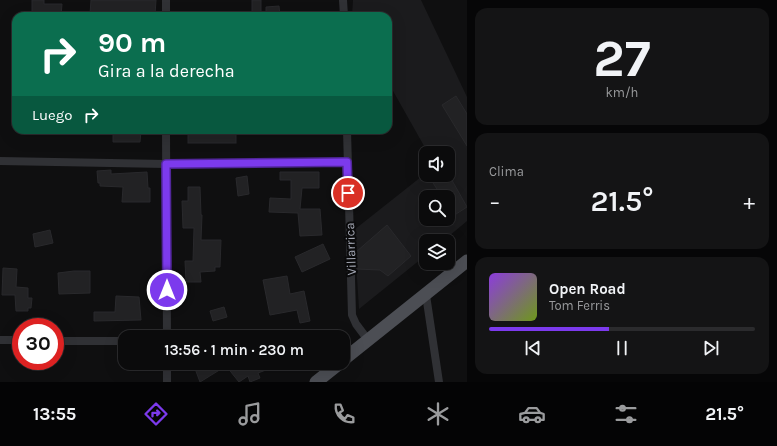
<!DOCTYPE html>
<html lang="es">
<head>
<meta charset="utf-8">
<style>
	:root { --surface:#0b0b0c; --page:#141415; --text:#f1f3f6; --muted:#9a9b9d; --line:#2b2b2d; --accent:#7c3aed }
	body { margin:0; font-family:Karla,sans-serif; background:var(--page); color:var(--text); height:100vh; display:flex; flex-direction:column; font-size:15px; white-space:nowrap }
	* { box-sizing:border-box; margin:0 }
	p { font-size:13px; color:var(--muted) }
	.icon { flex:none; width:22px; height:22px; fill:none; stroke:currentColor; stroke-width:2; stroke-linecap:round; stroke-linejoin:round }
	.map { position:relative; flex:1; overflow:hidden }
	.side { display:flex; flex-direction:column; gap:8px; padding:8px; background:#060607; width:310px }
	.side>* { flex:none }
	.banner { position:absolute; left:12px; top:12px; width:380px; height:122px; border-radius:12px; box-shadow:0 4px 16px #0002,0 0 0 1px var(--line); background:#0b6e4f; color:#fff; overflow:hidden }
	.controls { position:absolute; left:419px; top:146px; display:grid; gap:8px }
	.controls a { display:grid; place-items:center; width:36px; height:36px; border-radius:8px; background:var(--surface); box-shadow:0 4px 16px #0002,0 0 0 1px var(--line); font-size:20px }
	.speed { position:absolute; left:12px; top:318px; display:flex; gap:8px; font-size:20px; font-weight:700; text-align:center }
	.speed>* { display:grid; place-content:center; width:52px; height:52px; border-radius:50%; background:var(--surface); box-shadow:0 4px 16px #0002,0 0 0 1px var(--line); line-height:1 }
	.speed .limit { border:6px solid #d22; background:#fff; color:#111 }
	.pin { position:absolute; display:grid; place-items:center; width:34px; height:34px; color:#fff; margin:-17px; border:2px solid #fff; border-radius:50%; box-shadow:0 1px 4px #0007 }
	.me { position:absolute; width:44px; margin:-22px; rotate:0deg; stroke-linejoin:round; filter:drop-shadow(0 0 3px #0008) }
	.turn { display:flex; align-items:center; gap:14px; height:84px; padding:0 20px; font-size:18px }
	.turn .icon { width:52px; height:52px; stroke-width:2.5 }
	.turn b { display:block; font-size:28px; line-height:34px }
	.then { display:flex; align-items:center; height:38px; padding:0 20px; background:#0003; gap:8px; font-size:15px }
	.big { font-size:30px; font-weight:600; line-height:1.1 }
	.side .card { flex:1; display:flex; flex-direction:column; justify-content:center; gap:6px; min-width:0; padding:0 14px; border-radius:12px; background:var(--page) }
	.side .dial { align-items:center; gap:0 }
	.dial b { font-size:52px; line-height:1 }
	.song { display:flex; align-items:center; gap:12px }
	.cover { width:48px; height:48px; border-radius:6px; background:linear-gradient(135deg,hsl(270 70% 55%),hsl(80 70% 35%)) }
	.played { height:4px; border-radius:2px; background:linear-gradient(90deg,var(--accent) 45%,var(--line) 45%) }
	.keys { display:flex; justify-content:space-around; direction:ltr }
	.heat { display:flex; justify-content:space-between; align-items:center; font-size:22px; direction:ltr }
	.trip { position:absolute; left:118px; top:330px; width:232px; height:40px; border-radius:12px; background:var(--surface); box-shadow:0 4px 16px #0002,0 0 0 1px var(--line); font-weight:600; line-height:40px; text-align:center }
	.tab-bar { display:flex; height:64px; justify-content:space-around; align-items:center; background:#040405; color:var(--muted) }
	.tab-bar .icon { width:28px; height:28px }
	.tab-bar .selected { color:var(--accent) }
	.tab-bar b { font-size:18px; color:var(--text) }
	main { display:flex; flex:1; min-height:0 }
	.map>svg:first-child { display:block }
</style>
</head>
<body>
<main>
<div class="map">
<svg width="467" height="382" viewBox="0 0 467 382">
	<rect width="100%" height="100%" fill="#0f0f10"/>
	<path fill="#1b1b1d" fill-rule="evenodd" d="M 353,0 L 421,0 L 467,97 L 467,221 L 443,241 L 426,241 L 426,255 L 359,309 L 354,230 L 426,173 L 426,175 L 448,175 L 448,153 L 428,153 L 388,82 L 388,16 L 352,16 ZM 426,197 L 448,197 L 448,219 L 426,219 Z"/>
	<g fill="#222224" stroke="#29292c">
		<polygon points="32,0 44,0 44,4 62,4 61,16 32,16"/>
		<polygon points="91,0 156,0 155,15 90,14"/>
		<rect x="252" y="0" width="9" height="14"/>
		<polygon points="279,6 280,16 266,16 266,7"/>
		<polygon points="456,96 467,114 467,146 442,105"/>
		<polygon points="127,130 141,131 140,142 113,142 113,131"/>
		<rect x="188" y="130" width="48" height="13"/>
		<polygon points="111,170 111,174 147,172 148,188 150,188 150,202 122,202 123,187 100,186 100,183 98,183 97,171"/>
		<polygon points="280,172 319,172 319,188 302,188 300,209 320,209 322,235 300,236 298,213 269,212 270,198 291,199 291,180 280,180"/>
		<polygon points="428,175 449,175 467,207 453,216 448,207 448,197 442,197"/>
		<polygon points="247,176 249,194 238,196 236,178"/>
		<polygon points="188,187 200,187 201,215 202,215 201,240 221,240 220,267 215,267 215,271 200,272 201,282 186,282 185,261 193,261 194,228 183,228 182,201 188,201"/>
		<polygon points="387,225 411,256 388,276 380,270 356,269 356,252"/>
		<polygon points="50,230 53,243 35,247 33,234"/>
		<polygon points="323,244 330,259 302,272 295,257"/>
		<polygon points="3,268 17,269 16,287 28,288 28,298 32,298 31,308 28,308 28,311 16,311 15,295 2,295"/>
		<polygon points="74,271 90,271 90,293 59,294 58,273"/>
		<polygon points="287,276 290,294 304,291 310,321 300,323 297,310 270,315 263,280"/>
		<polygon points="116,296 139,297 141,320 94,321 94,312 115,312"/>
		<polygon points="224,307 227,317 213,321 210,311"/>
		<polygon points="203,363 281,363 282,364 258,373 260,378 250,382 248,376 239,382 226,366 200,382 194,366"/>
	</g>
	<g fill="none" stroke-linecap="round" stroke-linejoin="round">
		<g stroke="#303135" stroke-width="8">
			<polyline points="166,0 166,16"/>
			<polyline points="343,0 344,16"/>
			<polyline points="166,130 167,337"/>
			<polyline points="347,130 352,315 356,324 368,340"/>
			<polyline points="0,161 166,164 347,162"/>
			<polyline points="426,295 439,382"/>
			<polyline points="0,340 21,340"/>
			<polyline points="55,341 125,341"/>
			<polyline points="167,363 167,382"/>
		</g>
		<g stroke="#4c4e54" stroke-width="13">
			<polyline points="343,360 467,261"/>
			<polyline points="316,382 340,363"/>
		</g>
	</g>
	<g fill="none" stroke-linecap="round" stroke-linejoin="round">
		<defs>
			<polyline id="route" points="167,290 166,164 347,162 348,193"/>
		</defs>
		<use href="#route" stroke="#51269a" stroke-width="10"/>
		<use href="#route" stroke="#7c3aed" stroke-width="7"/>
	</g>
	<g text-anchor="middle" stroke-width="4" stroke-linejoin="round" paint-order="stroke">
		<g font-size="13" fill="#a1a5b1" stroke="#0a0a0b">
			<text transform="translate(350 249) rotate(-92)" y="5">Villarrica</text>
		</g>
	</g>
</svg>
<div class="controls">
<a><svg class="icon" aria-label="sound" viewBox="0 0 24 24"><path d="M4 9h4l5-4v14l-5-4H4zM17 9q2 3 0 6"/></svg></a>
<a><svg class="icon" aria-label="search" viewBox="0 0 24 24"><circle cx="10" cy="10" r="6"/><path d="M15 15l6 6"/></svg></a>
<a><svg class="icon" aria-label="layers" viewBox="0 0 24 24"><path d="M12 4l9 5-9 5-9-5zM3 14l9 5 9-5"/></svg></a>
</div>
<div class="speed"><div class="limit">30</div></div>
<div class="pin" style="left:348px;top:193px;background:#d93025"><svg class="icon" aria-label="arrive" viewBox="0 0 24 24"><path d="M6 21V4h12l-3 4 3 4H6"/></svg></div>
<svg class="me" style="left:167px;top:290px" viewBox="-20 -20 40 40"><circle r="17" fill="#7c3aed" stroke="#fff" stroke-width="3"/><path d="M0-11L8 9 0 5-8 9z" fill="#fff"/></svg>
<div class="trip">13:56 · 1 min · 230 m</div>
<div class="banner">
<div class="turn"><svg class="icon" aria-label="right" viewBox="0 0 24 24"><path d="M7 20v-9h11M14 6l5 5-5 5"/></svg><div><b>90 m</b>Gira a la derecha</div></div>
<div class="then">Luego<svg class="icon" aria-label="right" viewBox="0 0 24 24"><path d="M7 20v-9h11M14 6l5 5-5 5"/></svg></div>
</div>
</div>
<section class="side">
<div class="card dial"><b>27</b><p>km/h</p></div>
<div class="card"><p>Clima</p>
<div class="heat"><a>−</a><b class="big">21.5°</b><a>+</a></div>
</div>
<div class="card">
<div class="song"><i class="cover"></i><div><b>Open Road</b><p>Tom Ferris</p></div></div>
<div class="played"></div>
<div class="keys"><svg class="icon" aria-label="previous" viewBox="0 0 24 24"><path d="M18 5L8 12l10 7zM5 5v14"/></svg><svg class="icon" aria-label="pause" viewBox="0 0 24 24"><path d="M8 5v14M16 5v14"/></svg><svg class="icon" aria-label="next" viewBox="0 0 24 24"><path d="M6 5l10 7-10 7zM19 5v14"/></svg></div>
</div>
</section>
</main>
<nav class="tab-bar">
<b>13:55</b>
<svg class="icon selected" aria-label="directions" viewBox="0 0 24 24"><path d="M12 3l9 9-9 9-9-9zM9 14v-3h6M13 9l2 2-2 2"/></svg>
<svg class="icon" aria-label="music" viewBox="0 0 24 24"><path d="M9 18V5l10-2v13"/><circle cx="6" cy="18" r="3"/><circle cx="16" cy="16" r="3"/></svg>
<svg class="icon" aria-label="phone" viewBox="0 0 24 24"><path d="M5 4h4l2 5-3 2q2 4 5 5l2-3 5 2v4C11 20 4 13 5 4z"/></svg>
<svg class="icon" aria-label="climate" viewBox="0 0 24 24"><path d="M12 3v18M4 7l16 10M4 17L20 7"/></svg>
<svg class="icon" aria-label="car" viewBox="0 0 24 24"><path d="M5 17H2v-5l4-1 3-4h7l3 4 3 1v5h-3M9 17h6M6 11h13"/><circle cx="7" cy="17" r="2"/><circle cx="17" cy="17" r="2"/></svg>
<svg class="icon" aria-label="filters" viewBox="0 0 24 24"><path d="M4 7h16M4 17h16"/><circle cx="9" cy="7" r="2"/><circle cx="15" cy="17" r="2"/></svg>
<b>21.5°</b>
</nav>
</body>
</html>
